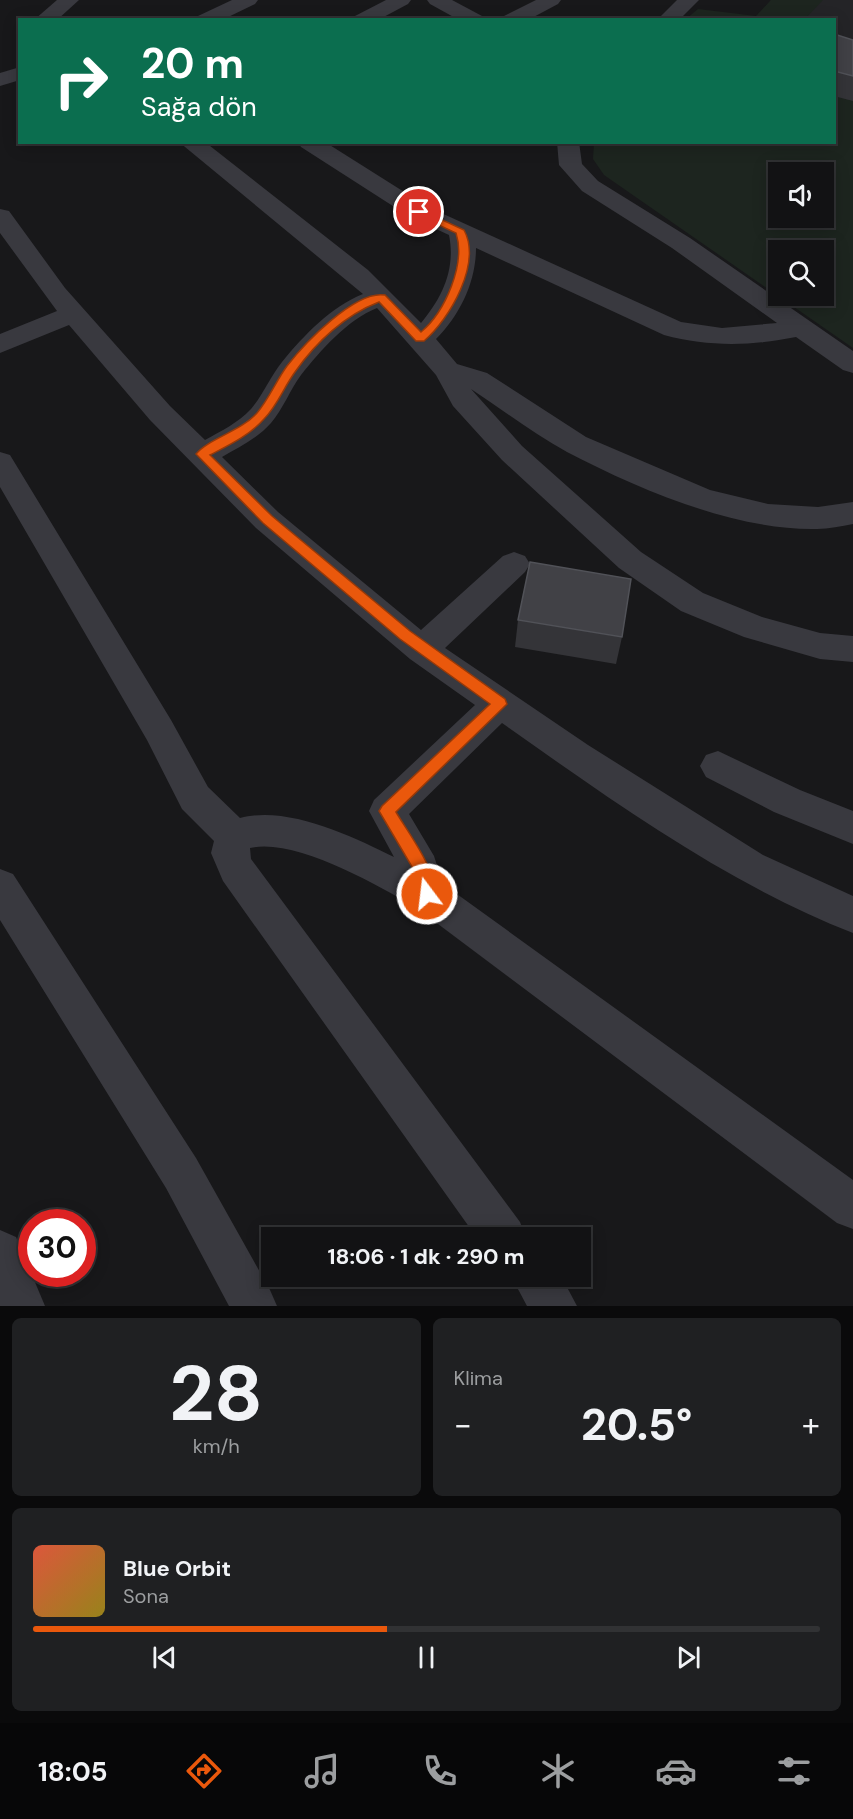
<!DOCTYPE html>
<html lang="tr">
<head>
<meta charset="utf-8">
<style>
	:root { --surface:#121214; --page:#1f2022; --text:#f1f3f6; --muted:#9c9ea0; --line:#313234; --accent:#ea580c }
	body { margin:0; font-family:"DM Sans",sans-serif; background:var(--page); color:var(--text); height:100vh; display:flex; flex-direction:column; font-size:22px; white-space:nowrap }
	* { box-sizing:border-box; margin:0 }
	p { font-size:20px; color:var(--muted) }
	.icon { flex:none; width:33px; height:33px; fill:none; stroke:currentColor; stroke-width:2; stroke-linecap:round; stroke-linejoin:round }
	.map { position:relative; height:1306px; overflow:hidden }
	.details { display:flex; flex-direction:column; gap:12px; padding:12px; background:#0a0a0b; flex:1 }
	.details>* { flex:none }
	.guide { position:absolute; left:18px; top:18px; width:818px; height:126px; border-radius:0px; box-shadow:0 3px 15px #0003,0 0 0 2px var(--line); background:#0b6e4f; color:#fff; overflow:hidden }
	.controls { position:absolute; left:768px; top:162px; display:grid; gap:12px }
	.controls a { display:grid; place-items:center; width:66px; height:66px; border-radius:0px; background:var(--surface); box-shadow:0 3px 15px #0003,0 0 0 2px var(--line); font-size:30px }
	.speed { position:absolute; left:18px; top:1209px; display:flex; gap:12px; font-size:30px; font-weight:700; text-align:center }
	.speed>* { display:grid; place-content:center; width:78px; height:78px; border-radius:50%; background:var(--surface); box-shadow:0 3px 15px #0003,0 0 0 2px var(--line); line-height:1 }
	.speed .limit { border:9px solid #d22; background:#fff; color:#111 }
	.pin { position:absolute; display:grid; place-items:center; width:51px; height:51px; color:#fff; margin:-26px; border:3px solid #fff; border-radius:50%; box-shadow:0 2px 6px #0007 }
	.me { position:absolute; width:66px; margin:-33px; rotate:345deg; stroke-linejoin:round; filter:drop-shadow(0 0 4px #0008) }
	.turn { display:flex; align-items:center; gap:21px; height:126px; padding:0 24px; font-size:27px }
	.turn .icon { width:78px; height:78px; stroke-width:2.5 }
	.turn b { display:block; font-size:42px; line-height:51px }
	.big { font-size:45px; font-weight:700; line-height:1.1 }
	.details .tile { flex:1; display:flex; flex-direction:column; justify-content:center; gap:9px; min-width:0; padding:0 21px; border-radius:9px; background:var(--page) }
	.details .dial { align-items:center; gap:0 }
	.dial b { font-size:78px; line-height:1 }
	.song { display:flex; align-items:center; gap:18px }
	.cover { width:72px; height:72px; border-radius:9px; background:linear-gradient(135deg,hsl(10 70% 55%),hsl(50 70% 35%)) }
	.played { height:6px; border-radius:3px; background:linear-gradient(90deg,var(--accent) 45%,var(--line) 45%) }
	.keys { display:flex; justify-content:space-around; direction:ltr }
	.heat { display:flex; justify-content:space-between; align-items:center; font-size:33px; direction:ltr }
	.details .tiles { flex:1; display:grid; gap:12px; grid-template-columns:1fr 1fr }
	.tile:last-child { grid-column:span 2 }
	.trip { position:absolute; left:261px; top:1227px; width:330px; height:60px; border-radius:0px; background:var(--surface); box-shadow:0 3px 15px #0003,0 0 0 2px var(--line); font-weight:700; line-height:60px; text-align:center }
	.tabs { display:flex; height:96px; justify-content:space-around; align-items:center; background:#070708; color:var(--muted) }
	.tabs .icon { width:42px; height:42px }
	.tabs .selected { color:var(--accent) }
	.tabs b { font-size:27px; color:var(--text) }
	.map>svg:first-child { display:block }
</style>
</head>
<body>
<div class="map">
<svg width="853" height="1306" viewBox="0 0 853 1306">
	<rect width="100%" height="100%" fill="#18181a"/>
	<polygon fill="#242427" points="771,0 853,0 853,122 834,116 834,20 754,20"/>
	<g fill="#1d251f" fill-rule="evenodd">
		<polygon points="771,0 823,0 805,19 686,19 698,9 756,16"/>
		<path d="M 834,96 L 853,101 L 853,348 L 604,175 L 593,159 L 594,143 L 834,142 ZM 824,172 L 824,218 L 778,218 L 778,172 ZM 778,250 L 824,250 L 824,296 L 778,296 Z"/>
	</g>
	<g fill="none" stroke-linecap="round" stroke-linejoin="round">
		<g fill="#39393f" fill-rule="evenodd">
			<polygon points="57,0 79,0 57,20 34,20"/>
			<polygon points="232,0 258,0 255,4 222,20 195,20 198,16"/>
			<polygon points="386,0 411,0 408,4 378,20 352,20 355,16"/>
			<polygon points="427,0 452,0 482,16 485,20 459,20 430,4"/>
			<polygon points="536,0 561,0 558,4 528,20 501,20 504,16"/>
			<polygon points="677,0 699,0 679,20 657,20"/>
			<polygon points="20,67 20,80 0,86 0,73"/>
			<path d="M 179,142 L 205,142 L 368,270 L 421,323 C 442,298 456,269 449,235 L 410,217 L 301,147 L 298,142 L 325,142 L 428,207 L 681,322 L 722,328 L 777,323 L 672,248 L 582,191 L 559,165 L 557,142 L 579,142 L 582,164 L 598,181 L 690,238 L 853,351 L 853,373 L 843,370 L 796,337 C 751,346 709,347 664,335 L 476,248 C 476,282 460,315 436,339 L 457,364 L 487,373 L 586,437 L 710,490 L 768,504 L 818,507 L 853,502 L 853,524 C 841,526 829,529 817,529 C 736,531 638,489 567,452 C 534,434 503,410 471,389 L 522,446 L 641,552 L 703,593 L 762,617 L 820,633 L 853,636 L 853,662 L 820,659 L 744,637 L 681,611 L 619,568 L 502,460 L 453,406 L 436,375 L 377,308 C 347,320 321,350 301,375 C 290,390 283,409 271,423 C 258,438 239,447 222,457 L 278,512 L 421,630 L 503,556 L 514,552 L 525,556 L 530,564 L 525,572 L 445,648 L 588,745 L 763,855 L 853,896 L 853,933 C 729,885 611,800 502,723 L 409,814 L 434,856 L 443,884 L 853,1180 L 853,1229 L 837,1223 L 414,906 C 374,884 296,838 250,848 L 251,859 L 520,1222 L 526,1238 L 477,1238 L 223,881 L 211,853 L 214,841 L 182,809 L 147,740 L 0,487 L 0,452 L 10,455 L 171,720 L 208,787 L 240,818 C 287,805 352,836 394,857 L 369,811 L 374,800 L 475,705 L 410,659 L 256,528 L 150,420 L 69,325 L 0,353 L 0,334 L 57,311 L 0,233 L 0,209 L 9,211 L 65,288 L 170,406 L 205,440 C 221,431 238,423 251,409 C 263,395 270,377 282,362 C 304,335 331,307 363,294 Z"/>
			<polygon points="718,751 800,790 853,811 853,844 774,812 706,777 700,766 706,755"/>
			<polygon points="0,869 13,874 196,1158 270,1290 277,1306 229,1306 166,1188 0,920"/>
			<polygon points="0,1230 16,1237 45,1306 0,1306"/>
			<polygon points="511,1276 561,1276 577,1306 527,1306"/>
		</g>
	</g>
	<g fill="#343438">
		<polygon points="834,34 853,40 853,101 834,96"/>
		<polygon points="518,620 622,637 616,664 515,647"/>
	</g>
	<g fill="#414146" stroke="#515258" stroke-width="1.5">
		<polygon points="834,34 853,40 853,76 834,71"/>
		<polygon points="530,562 631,579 622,637 518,620"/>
	</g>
	<path fill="#ea580c" stroke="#983908" stroke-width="1.5" d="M 419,209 L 464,230 C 482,263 450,319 424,341 L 416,341 L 379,302 C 345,315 316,342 295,372 C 284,387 277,406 264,419 C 250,435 229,445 210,455 L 272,516 L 410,631 L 505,699 L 507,704 L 396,812 C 407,831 443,878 433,899 L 427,901 L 422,899 L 414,870 L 379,811 L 382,806 L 490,704 L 400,639 L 263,523 L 196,454 C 208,439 241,431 257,413 C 269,399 276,381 287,366 C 304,344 355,290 385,295 L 421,332 C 445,312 466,264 456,233 L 415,214 L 414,212 Z"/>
</svg>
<div class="controls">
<a><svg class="icon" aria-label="sound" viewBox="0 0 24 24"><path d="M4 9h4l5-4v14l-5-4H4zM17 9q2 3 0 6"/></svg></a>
<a><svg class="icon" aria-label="search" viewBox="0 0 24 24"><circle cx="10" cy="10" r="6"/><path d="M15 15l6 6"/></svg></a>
</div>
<div class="speed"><div class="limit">30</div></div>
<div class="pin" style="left:419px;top:212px;background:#d93025"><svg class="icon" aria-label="arrive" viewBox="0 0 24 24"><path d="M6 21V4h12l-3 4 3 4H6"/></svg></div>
<svg class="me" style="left:427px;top:894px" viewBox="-20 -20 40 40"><circle r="17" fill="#ea580c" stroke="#fff" stroke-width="3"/><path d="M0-11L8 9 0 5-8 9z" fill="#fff"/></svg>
<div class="trip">18:06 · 1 dk · 290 m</div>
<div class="guide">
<div class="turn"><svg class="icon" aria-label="right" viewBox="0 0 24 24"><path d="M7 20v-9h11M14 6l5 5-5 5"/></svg><div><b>20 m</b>Sağa dön</div></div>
</div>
</div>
<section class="details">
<div class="tiles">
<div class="tile dial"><b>28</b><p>km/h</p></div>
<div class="tile"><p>Klima</p>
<div class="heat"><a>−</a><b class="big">20.5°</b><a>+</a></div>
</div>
<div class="tile">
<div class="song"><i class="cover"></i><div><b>Blue Orbit</b><p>Sona</p></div></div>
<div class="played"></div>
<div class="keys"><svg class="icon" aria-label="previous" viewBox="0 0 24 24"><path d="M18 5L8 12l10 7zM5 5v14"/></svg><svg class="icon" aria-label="pause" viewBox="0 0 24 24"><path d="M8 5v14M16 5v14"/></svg><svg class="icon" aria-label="next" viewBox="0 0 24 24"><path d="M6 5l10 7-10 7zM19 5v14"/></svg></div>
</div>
</div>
</section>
<nav class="tabs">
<b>18:05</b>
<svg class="icon selected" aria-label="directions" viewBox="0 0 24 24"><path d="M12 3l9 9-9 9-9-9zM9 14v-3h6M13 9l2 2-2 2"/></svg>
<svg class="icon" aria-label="music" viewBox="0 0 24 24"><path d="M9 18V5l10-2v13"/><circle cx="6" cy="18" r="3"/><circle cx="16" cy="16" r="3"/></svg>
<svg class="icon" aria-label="phone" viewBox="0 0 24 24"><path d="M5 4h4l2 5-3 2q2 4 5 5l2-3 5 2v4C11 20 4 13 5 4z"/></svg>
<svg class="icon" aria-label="climate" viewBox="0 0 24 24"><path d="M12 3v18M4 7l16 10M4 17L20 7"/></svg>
<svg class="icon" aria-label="car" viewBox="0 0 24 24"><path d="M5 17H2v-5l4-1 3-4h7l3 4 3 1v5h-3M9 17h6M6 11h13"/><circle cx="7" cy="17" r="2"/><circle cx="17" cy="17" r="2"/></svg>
<svg class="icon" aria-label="filters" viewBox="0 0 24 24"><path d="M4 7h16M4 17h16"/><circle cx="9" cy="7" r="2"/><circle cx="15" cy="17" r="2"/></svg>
</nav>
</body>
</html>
